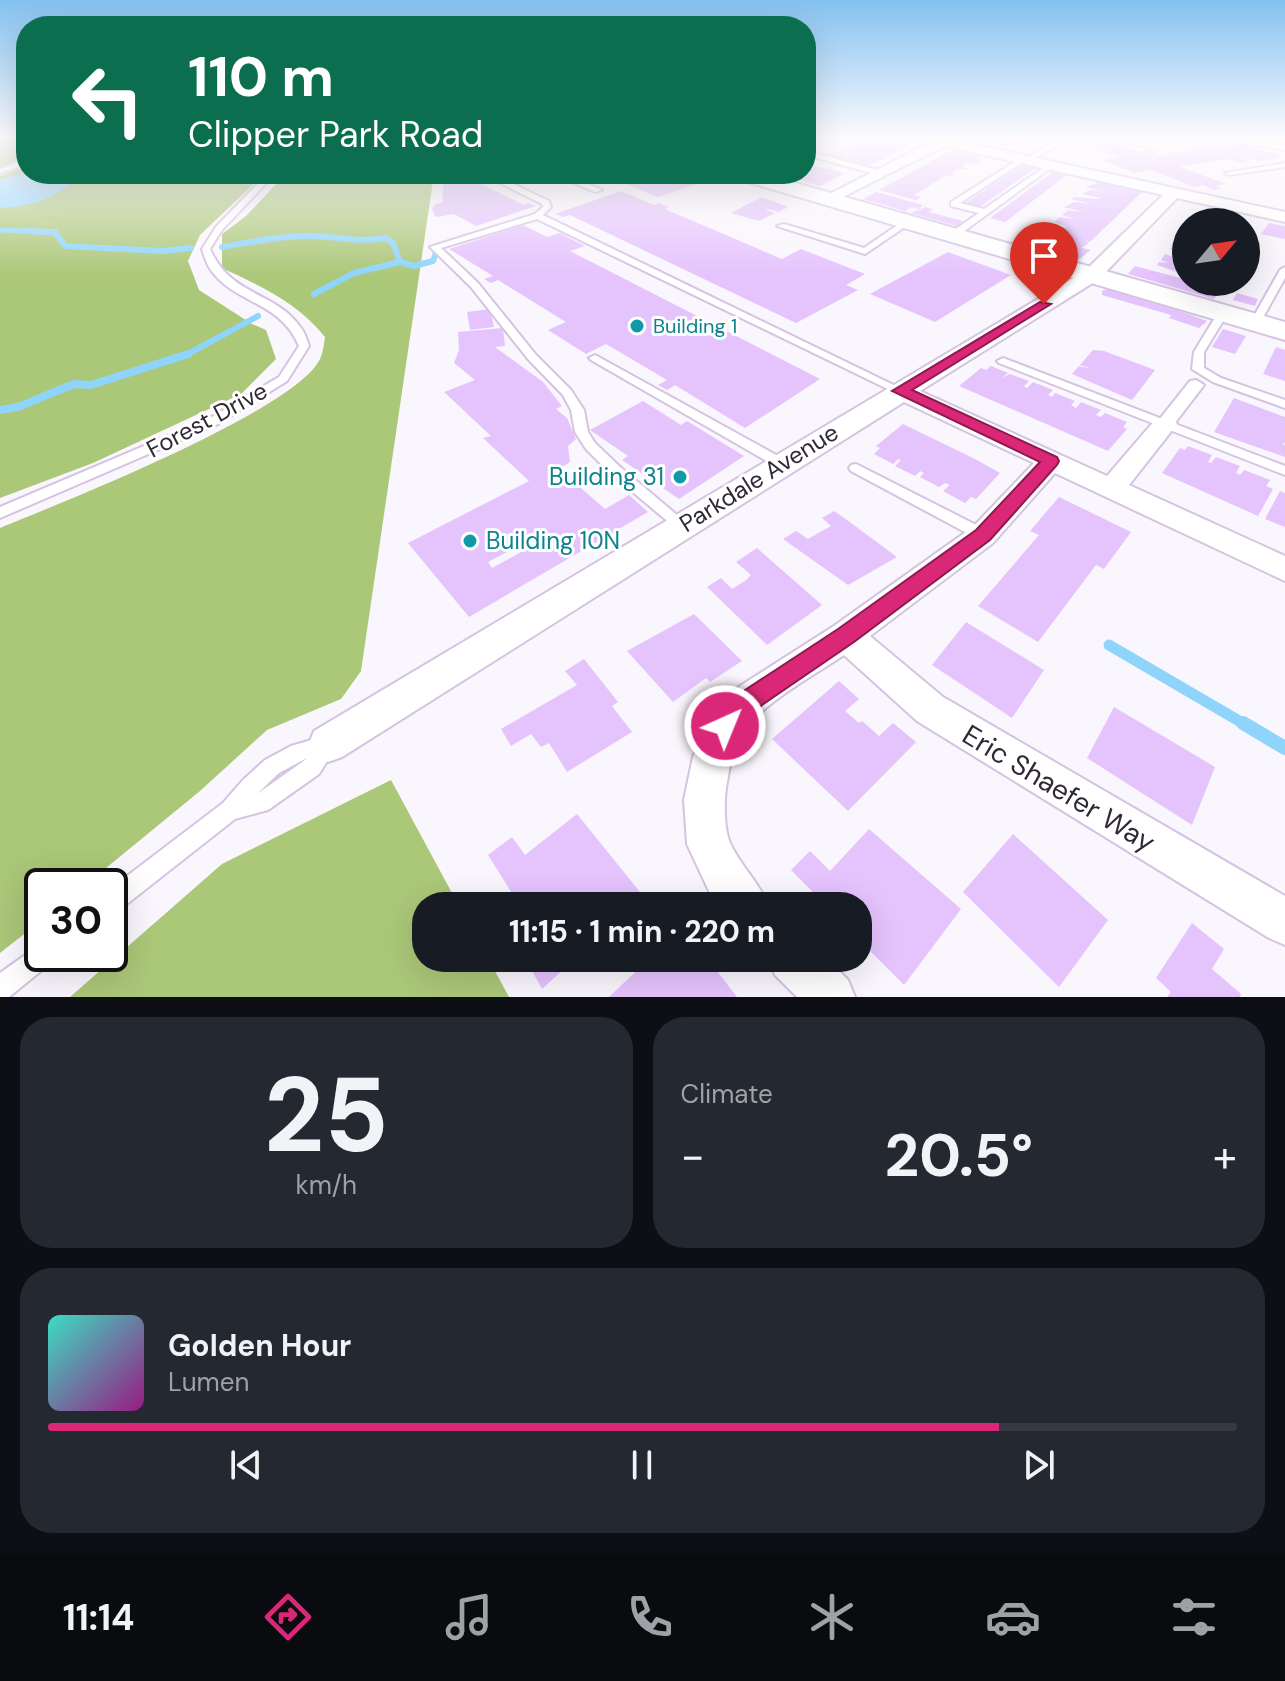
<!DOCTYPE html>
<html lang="en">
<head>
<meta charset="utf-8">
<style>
	:root { --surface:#171b24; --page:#242831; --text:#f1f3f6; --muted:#9ea1a6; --line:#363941; --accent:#db2777 }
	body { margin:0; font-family:"DM Sans",sans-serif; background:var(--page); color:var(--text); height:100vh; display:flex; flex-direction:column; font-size:30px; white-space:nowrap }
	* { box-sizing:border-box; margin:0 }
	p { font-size:26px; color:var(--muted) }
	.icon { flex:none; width:44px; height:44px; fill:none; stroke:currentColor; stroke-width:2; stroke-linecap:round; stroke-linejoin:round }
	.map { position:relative; height:997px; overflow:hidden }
	.panel { display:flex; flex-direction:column; gap:20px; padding:20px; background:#0d0f14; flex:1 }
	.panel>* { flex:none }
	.hud { position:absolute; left:16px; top:16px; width:800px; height:168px; border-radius:32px; box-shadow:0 8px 32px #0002; background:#0b6e4f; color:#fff; overflow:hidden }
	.needle { width:52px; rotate:61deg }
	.tools { position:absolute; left:1172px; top:208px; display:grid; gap:16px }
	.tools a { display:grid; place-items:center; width:88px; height:88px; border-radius:50%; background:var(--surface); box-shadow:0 8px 32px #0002; font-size:40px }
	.speed { position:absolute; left:24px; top:868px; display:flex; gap:16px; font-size:40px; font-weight:700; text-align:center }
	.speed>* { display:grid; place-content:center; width:104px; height:104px; border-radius:50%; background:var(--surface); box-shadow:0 8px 32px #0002; line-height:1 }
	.speed .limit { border:4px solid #111; border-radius:12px; background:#fff; color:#111 }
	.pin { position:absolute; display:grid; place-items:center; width:68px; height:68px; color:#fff; margin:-82px -34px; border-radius:50% 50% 50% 0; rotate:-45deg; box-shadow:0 0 8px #0007 }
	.pin .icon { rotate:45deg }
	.me { position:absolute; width:88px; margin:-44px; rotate:44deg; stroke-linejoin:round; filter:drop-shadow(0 0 6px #0008) }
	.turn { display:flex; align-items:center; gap:28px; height:168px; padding:0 40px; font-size:36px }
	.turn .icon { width:104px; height:104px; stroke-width:2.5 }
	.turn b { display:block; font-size:56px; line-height:68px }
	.big { font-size:60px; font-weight:700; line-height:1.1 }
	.panel .widget { flex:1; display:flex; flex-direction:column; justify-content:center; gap:12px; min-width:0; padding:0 28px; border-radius:32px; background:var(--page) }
	.panel .dial { align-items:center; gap:0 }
	.dial b { font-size:104px; line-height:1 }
	.song { display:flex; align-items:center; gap:24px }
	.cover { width:96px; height:96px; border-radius:12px; background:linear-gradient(135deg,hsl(170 70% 55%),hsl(310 70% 35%)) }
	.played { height:8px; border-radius:4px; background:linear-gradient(90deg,var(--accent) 80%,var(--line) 80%) }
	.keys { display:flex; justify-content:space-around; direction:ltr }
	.heat { display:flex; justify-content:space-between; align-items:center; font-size:44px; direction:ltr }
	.panel .tiles { flex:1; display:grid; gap:20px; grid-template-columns:1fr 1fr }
	.widget:last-child { grid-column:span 2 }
	.trip { position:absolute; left:412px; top:892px; width:460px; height:80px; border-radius:32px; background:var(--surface); box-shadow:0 8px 32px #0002; font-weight:700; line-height:80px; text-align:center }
	.tab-bar { display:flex; height:128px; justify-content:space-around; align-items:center; background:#090b0e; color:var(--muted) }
	.tab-bar .icon { width:56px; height:56px }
	.tab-bar .on { color:var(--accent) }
	.tab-bar b { font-size:36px; color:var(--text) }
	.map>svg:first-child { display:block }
</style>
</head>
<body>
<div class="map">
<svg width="1285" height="997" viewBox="0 0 1285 997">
	<rect width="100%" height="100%" fill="#faf6fd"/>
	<g fill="#abc778">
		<polygon points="0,138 26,138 26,159 0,168"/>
		<polygon points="26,166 26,174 257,174 261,177 200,235 188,261 199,290 252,324 266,330 276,359 241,394 93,463 0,498 0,176"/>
		<path d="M 286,174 L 434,174 L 361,671 L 341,699 L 267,730 L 200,791 L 84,886 L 42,886 L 42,920 L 0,953 L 0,528 C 63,502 289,413 319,361 C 323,354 324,344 325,337 C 298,303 261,286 222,268 L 222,234 L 246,216 Z"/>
		<polygon points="391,780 459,906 426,906 426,958 488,958 509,997 70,997 222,864"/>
	</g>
	<path fill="#8fd4fa" d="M 26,172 L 70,174 L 71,184 C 51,199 26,208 0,208 L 0,180 Z"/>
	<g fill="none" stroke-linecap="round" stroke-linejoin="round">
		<polyline stroke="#8fd4fa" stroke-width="5" points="0,230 56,233"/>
		<g stroke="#8fd4fa" stroke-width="6">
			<polyline points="24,231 55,232 65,246 162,251 191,248"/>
			<path d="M 222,247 C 251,242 280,236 310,236 C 335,236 359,243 385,238 L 393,243 L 400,262 L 414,266 L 433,261 L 439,245"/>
			<polyline points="314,294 354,273 400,262"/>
			<polyline points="184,356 258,316"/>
		</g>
		<polyline stroke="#8fd4fa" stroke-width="8" points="0,410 18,407 74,384 91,385 188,354"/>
		<polyline stroke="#8fd4fa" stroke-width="11" points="1109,645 1246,725"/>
		<polyline stroke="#8fd4fa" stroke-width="14" points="1243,723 1285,748"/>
	</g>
	<g fill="#e5c3fd" fill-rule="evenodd">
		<polygon points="864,138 900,138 916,142 865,168 824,157 834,152 852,153 840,150"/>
		<polygon points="986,138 1022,138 1007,147 985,142 988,141 983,140"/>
		<polygon points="1109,140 1145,154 1147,150 1153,150 1157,155 1206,148 1201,145 1216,147 1240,143 1285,157 1259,161 1245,157 1240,158 1251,161 1241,163 1229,159 1180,167 1226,184 1216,186 1222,189 1214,190 1203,185 1194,187 1152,170 1135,173 1102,160 1119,157 1084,143"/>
		<polygon points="954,149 981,155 976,158 982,159 974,164 968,162 963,166 968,169 956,170 951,173 956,174 952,176 947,175 914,195 922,197 916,200 879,190"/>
		<polygon points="806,165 836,170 844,174 820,186 780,175 806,174"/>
		<polygon points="1022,165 1036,168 978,208 964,204"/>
		<polygon points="1053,172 1067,175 1005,222 990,218"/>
		<polygon points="454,174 460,174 524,205 529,203 536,206 476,226 454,214 436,217 432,209 435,204 442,203 444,177"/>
		<polygon points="603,174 672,174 697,184 658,197"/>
		<polygon points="1099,182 1142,192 1090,242 1084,240 1089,243 1082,248 1091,250 1078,260 1014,242 1035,230 1056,235 1058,233 1045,230 1052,224 1065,228 1067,226 1054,222 1060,217 1075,219 1062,215 1068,210 1083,212 1064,207 1075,202 1092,204 1071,199 1074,197 1098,199 1100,198 1082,194 1091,190 1107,192 1085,187"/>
		<polygon points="621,191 654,205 659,203 669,207 665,209 782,259 801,249 865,274 846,285 858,290 796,323 570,215 563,217 555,214"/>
		<polygon points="876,192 923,205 919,209 911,207 905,211 863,199"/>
		<polygon points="762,197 788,207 779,212 768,209 766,210 775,213 759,221 731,213"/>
		<polygon points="925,207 933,209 929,212 963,221 957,226 911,213"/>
		<polygon points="1269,223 1285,226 1285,239 1261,234"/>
		<polygon points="523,225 547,237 560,233 585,246 570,251 820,379 745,428 675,385 667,390 658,385 667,380 606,344 586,354 548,330 566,322 498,280 491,283 484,279 493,276 449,249"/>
		<polygon points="1182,235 1186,236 1186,275 1157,265 1159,262 1168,263 1161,260 1165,254 1174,257 1178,252 1170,249 1176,242 1180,243 1177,240"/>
		<polygon points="948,252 1011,275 935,322 870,294"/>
		<polygon points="1135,266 1214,287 1211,292 1218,293 1214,299 1128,274"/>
		<polygon points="1107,289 1177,310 1207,321 1199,328 1169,318 1171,315 1102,295 1102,291"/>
		<polygon points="1237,293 1258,299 1255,306 1233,300"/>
		<polygon points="490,309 494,327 470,330 467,312"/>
		<path d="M 503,328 L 505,346 L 495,347 L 543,382 L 562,406 L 556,409 L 567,418 L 576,439 L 568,446 L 570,462 L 559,469 L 605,509 L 629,495 L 648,512 L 469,617 L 408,543 L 529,481 L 483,438 L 491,436 L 444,392 L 475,380 L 454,363 L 459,350 L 458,332 ZM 541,534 L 545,539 L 492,568 L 488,562 Z"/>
		<polygon points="1223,329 1246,336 1235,354 1212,347"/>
		<polygon points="1276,347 1285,350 1285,381 1263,374"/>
		<polygon points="1093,350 1104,351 1155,370 1132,400 1072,374 1079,366 1092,369 1080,365"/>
		<polygon points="991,366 1008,373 1002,378 1010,374 1029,381 1024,386 1027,388 1033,382 1053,390 1048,395 1052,397 1055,393 1075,401 1071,405 1076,408 1081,402 1101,410 1096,415 1101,417 1105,413 1127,422 1123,427 1127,429 1108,451 959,386 981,368 986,370"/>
		<polygon points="1234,398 1285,417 1285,443 1282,444 1285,445 1285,457 1214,432"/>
		<polygon points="643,401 681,425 687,421 744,456 679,499 622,460 628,456 590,430"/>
		<polygon points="903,424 975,459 1000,473 976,499 971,497 965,503 943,491 950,485 945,483 939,487 920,477 924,473 920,471 915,476 895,466 901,460 898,459 893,464 874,454 880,448 876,446"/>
		<polygon points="1188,446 1212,455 1208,462 1211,463 1216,457 1240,466 1236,473 1240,475 1244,470 1270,480 1266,486 1273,489 1258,516 1162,473 1180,448 1185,450"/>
		<polygon points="1280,491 1285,493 1285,527 1265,519"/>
		<polygon points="1059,497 1131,532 1104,569 1096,565 1038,642 978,606 1039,535 1030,531"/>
		<polygon points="834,511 847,520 897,557 848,585 783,539 796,531 808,539 831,526 822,518"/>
		<polygon points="757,548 822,605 767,645 707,587 721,578 732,589 745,581 751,575 736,562"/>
		<polygon points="694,614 742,661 710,682 706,678 673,702 627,651"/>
		<polygon points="966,622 1044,670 1012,718 932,665"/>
		<polygon points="584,659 618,702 612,706 632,732 567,772 549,743 541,747 531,734 511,746 501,729 577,685 565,671"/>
		<polygon points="839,681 859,699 845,711 859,723 862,721 879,736 893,723 916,742 848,811 772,739"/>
		<polygon points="1114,707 1215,767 1192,825 1087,758"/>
		<polygon points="577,814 644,897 634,906 520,906 488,855 512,837 525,855"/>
		<polygon points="869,829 961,909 904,985 858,939 858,906 827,906 791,870 810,851 830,871"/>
		<polygon points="1013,834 1108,920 1059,987 963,892"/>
		<polygon points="1192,923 1224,949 1212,969 1241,994 1240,997 1167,997 1171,992 1156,978"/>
		<polygon points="525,958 576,958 542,989"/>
		<polygon points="650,958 707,958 737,997 609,997"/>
	</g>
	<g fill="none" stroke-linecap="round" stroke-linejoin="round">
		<defs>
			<g id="service">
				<polygon points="809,138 817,138 806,143 806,139"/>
				<polygon points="1061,138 1068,138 1031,161 1026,160 960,203 984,209 1049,164 1055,165 956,237 950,237 950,233 979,213 951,206 951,202 1021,158 1026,159"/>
				<path d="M 1129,138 L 1135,138 L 1135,141 C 1147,144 1156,148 1165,138 L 1171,138 C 1159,153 1146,147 1129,143 Z"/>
				<polygon points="806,151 882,171 883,173 879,175 806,155"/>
				<polygon points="26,160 26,164 0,173 0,169"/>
				<polygon points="1285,163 1285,167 1229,175 1225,173"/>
				<path d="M 267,174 L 275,174 L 222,230 L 210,249 C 231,297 276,291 301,328 C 305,333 307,340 309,346 L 287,381 L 218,424 L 0,518 L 0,507 L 210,418 L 279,377 L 299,346 C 280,300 232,304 209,267 C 206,262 204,255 202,249 L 216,227 Z"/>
				<polygon points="482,174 492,174 549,201 551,207 543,215 906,391 900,395 896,393 537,219 441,248 478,283 536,355 571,390 584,410 588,432 595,443 619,466 690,526 688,530 678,530 610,473 586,449 575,432 571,410 563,395 528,359 471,287 430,247 535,214 543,207 542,204"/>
				<polygon points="554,174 564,174 602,190 595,192"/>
				<polygon points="905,220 912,222 865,254 777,226 784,224 864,248"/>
				<polygon points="1285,267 1285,278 1260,323 1255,326 1251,325 1250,323 1280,270"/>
				<polygon points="1223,310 1228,313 1204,352 1204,368 1221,378 1285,400 1285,408 1213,382 1192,369 1194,352 1219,311"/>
				<polygon points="595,355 787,461 789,464 782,468 777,467 591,360 589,358"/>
				<polygon points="1003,358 1285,466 1285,475 999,363 997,361"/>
				<polygon points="856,464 988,531 990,535 988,539 978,539 851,471 849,468 851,465"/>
				<path d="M 328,735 L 335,738 L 338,744 L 319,774 L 268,810 L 235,819 L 118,911 L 110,914 L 110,889 L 223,803 L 243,780 L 265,760 L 291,746 ZM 307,758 L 305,760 L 257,794 L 279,773 Z"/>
				<polygon points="42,943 42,954 56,954 52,962 9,997 0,997 0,973"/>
			</g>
			<polygon id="pedestrian" points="1196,380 1204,385 1171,428 1159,428 1156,424 1159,420 1190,381"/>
			<g id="minor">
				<path d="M 920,138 L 955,138 L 954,140 L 1285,212 L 1285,222 L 1177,198 L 1099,279 L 920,391 L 1107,476 L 1156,419 L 1174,419 L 1177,424 L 1129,485 L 1285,556 L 1285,581 L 1055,473 L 993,543 L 870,636 L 943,697 L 1285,896 L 1285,945 L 1269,938 L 917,721 L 844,655 C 813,676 756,706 738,740 C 731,755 729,771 726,788 C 724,804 724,828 730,843 C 741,866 759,883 769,906 L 715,904 L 687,844 L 684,800 L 693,757 L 712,714 L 740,686 L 834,626 L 973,527 L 1034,463 L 904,402 L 342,757 L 328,762 L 314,757 L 309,744 L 314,731 L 1085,271 L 1163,195 L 944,146 L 833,202 L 823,202 L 820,199 L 929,143 Z"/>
				<polygon points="1234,138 1285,142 1285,150 1240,142"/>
				<polygon points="768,958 826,958 848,980 855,997 797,997 775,975"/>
			</g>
			<polygon id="secondary" points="731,174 764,174 1285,322 1285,340 734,178"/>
		</defs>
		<use href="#service" stroke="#d5c3e2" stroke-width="4"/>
		<use href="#pedestrian" stroke="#d5c3e2" stroke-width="4"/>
		<use href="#minor" stroke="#d5c3e2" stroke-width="4"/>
		<use href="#secondary" stroke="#d5c3e2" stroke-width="4"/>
		<use href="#service" fill="#fff" fill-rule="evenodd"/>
		<use href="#pedestrian" fill="#fff" fill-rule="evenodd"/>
		<use href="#minor" fill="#fff" fill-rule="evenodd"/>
		<use href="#secondary" fill="#fff" fill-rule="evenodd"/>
	</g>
	<linearGradient id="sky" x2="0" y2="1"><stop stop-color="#84c1ef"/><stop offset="0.5" stop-color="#fdfbfe"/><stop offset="1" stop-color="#fdfbfe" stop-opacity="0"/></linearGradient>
	<rect width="1285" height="277" fill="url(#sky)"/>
	<polygon fill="#db2777" stroke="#8e194d" stroke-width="2" points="1040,302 1051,304 912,390 1057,457 1059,461 1057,465 990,540 854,642 762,705 734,734 725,738 717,734 713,726 717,719 745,690 838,629 976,530 1040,462 892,391"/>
	<g fill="#0f9aa8" stroke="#fff" stroke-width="3">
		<circle cx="637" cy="326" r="8"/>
		<circle cx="680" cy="477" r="8"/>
		<circle cx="470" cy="541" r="8"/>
	</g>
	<g text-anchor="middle" stroke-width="6" stroke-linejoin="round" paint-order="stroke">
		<g font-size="20" fill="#0d838f" stroke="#fff" text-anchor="start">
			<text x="653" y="333">Building 1</text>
		</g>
		<g font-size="24" fill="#302935" stroke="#fff">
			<text transform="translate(207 420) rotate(-28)" y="8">Forest Drive</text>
			<text transform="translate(759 478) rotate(-32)" y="8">Parkdale Avenue</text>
		</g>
		<g font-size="24" fill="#0d838f" stroke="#fff" text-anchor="end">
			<text x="664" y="485">Building 31</text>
			<text x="486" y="549" text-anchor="start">Building 10N</text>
		</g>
		<g font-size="28" fill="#302935" stroke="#fff">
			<text transform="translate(1059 788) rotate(31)" y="10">Eric Shaefer Way</text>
		</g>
	</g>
</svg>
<div class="tools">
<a><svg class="needle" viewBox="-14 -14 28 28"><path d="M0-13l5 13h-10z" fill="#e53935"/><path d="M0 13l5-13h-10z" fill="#9ea1a6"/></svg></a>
</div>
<div class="speed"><div class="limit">30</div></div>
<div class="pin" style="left:1044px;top:304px;background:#d93025"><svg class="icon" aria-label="arrive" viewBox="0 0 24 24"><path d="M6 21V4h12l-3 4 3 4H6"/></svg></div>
<svg class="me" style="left:725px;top:726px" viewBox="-20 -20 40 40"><circle r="17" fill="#db2777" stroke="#fff" stroke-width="3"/><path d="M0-11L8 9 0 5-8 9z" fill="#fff"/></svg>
<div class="trip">11:15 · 1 min · 220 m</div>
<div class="hud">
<div class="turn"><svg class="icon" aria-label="left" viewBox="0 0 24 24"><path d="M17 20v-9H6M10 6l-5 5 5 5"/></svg><div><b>110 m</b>Clipper Park Road</div></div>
</div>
</div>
<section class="panel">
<div class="tiles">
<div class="widget dial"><b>25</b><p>km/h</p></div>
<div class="widget"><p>Climate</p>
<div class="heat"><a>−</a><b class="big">20.5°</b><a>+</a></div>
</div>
<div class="widget">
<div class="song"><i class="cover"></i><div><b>Golden Hour</b><p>Lumen</p></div></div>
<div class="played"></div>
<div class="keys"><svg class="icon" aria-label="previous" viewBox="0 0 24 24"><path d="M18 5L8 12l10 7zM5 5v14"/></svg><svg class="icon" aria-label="pause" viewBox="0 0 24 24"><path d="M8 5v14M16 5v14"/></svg><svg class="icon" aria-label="next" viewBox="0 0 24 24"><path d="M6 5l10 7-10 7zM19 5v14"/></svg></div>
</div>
</div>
</section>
<nav class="tab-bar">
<b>11:14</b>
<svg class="icon on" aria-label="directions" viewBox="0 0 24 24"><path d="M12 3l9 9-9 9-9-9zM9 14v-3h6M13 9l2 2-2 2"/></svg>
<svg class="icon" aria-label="music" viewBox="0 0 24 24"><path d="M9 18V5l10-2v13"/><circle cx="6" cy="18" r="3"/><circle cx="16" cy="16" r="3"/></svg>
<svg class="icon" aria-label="phone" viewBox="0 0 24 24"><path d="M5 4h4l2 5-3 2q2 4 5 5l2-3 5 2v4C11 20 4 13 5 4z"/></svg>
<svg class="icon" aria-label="climate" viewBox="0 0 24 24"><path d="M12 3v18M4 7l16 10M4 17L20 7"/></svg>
<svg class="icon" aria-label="car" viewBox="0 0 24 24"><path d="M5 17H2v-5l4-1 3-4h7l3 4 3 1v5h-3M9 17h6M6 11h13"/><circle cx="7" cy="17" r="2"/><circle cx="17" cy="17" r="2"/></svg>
<svg class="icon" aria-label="filters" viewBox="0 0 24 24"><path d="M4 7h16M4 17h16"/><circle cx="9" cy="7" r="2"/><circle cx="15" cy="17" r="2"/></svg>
</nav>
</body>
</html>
